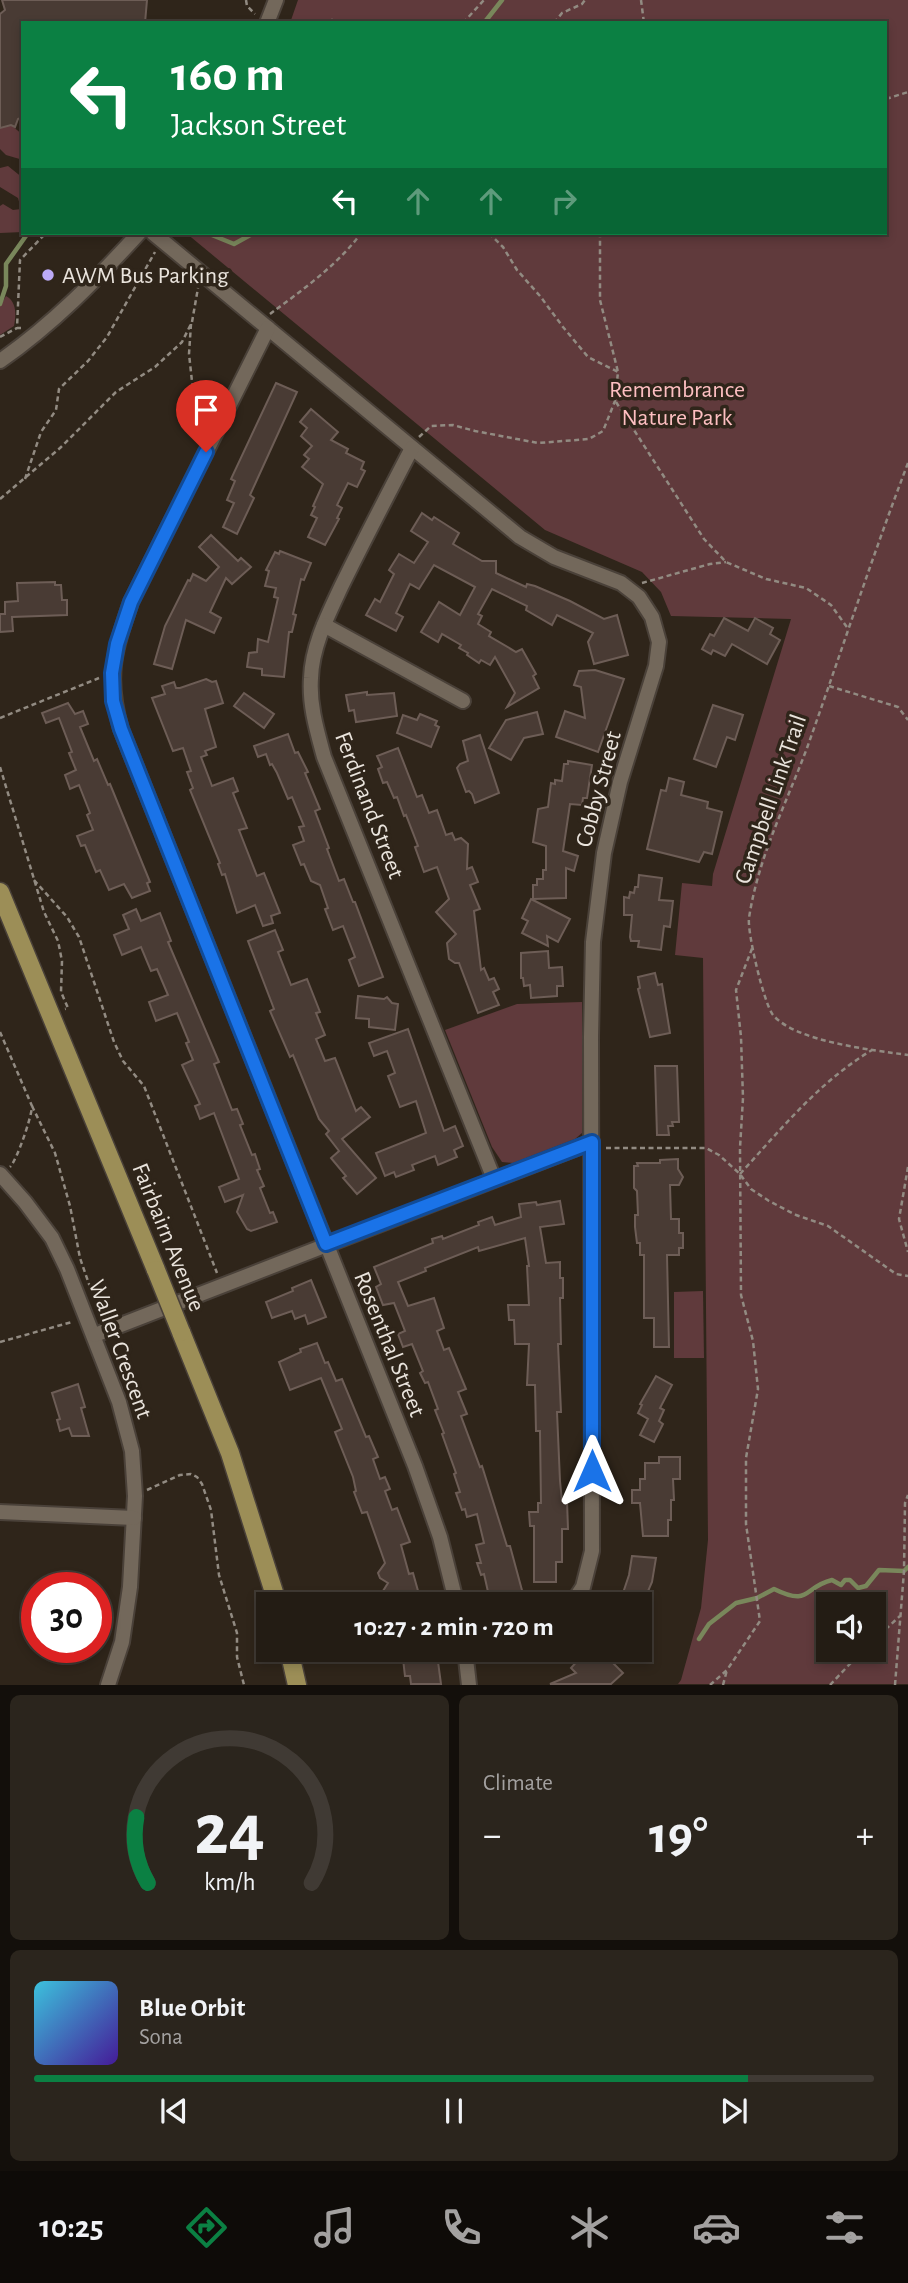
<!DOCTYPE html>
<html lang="en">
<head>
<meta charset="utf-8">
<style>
	:root { --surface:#231c14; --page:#2b251d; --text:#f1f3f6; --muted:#a3a1a0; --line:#403a34; --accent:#0b8043 }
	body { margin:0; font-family:"Alegreya Sans",sans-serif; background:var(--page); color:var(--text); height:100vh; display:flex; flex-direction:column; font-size:26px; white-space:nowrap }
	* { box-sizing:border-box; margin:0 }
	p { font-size:23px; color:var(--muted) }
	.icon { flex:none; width:38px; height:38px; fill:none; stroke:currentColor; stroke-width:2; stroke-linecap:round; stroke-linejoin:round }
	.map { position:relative; height:1685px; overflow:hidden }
	.panel { display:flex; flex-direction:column; gap:10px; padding:10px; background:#130f0b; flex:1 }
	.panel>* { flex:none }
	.top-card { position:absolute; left:21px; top:21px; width:866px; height:214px; border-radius:0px; box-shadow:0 4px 10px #0003,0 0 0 2px var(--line); background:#0b8043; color:#fff; overflow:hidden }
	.tools { position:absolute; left:816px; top:1592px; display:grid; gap:14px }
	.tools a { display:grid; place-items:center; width:70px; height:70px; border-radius:0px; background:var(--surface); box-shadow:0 4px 10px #0003,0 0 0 2px var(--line); font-size:35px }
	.speed { position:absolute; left:21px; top:1572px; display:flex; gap:14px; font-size:35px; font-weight:700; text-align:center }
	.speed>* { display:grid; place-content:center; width:91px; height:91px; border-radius:50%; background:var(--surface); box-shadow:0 4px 10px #0003,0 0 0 2px var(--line); line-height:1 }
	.speed .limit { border:10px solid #d22; background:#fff; color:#111 }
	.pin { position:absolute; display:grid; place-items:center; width:60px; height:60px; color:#fff; margin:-72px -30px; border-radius:50% 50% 50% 0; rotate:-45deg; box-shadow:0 0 7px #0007 }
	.pin .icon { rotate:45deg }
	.me { position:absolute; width:77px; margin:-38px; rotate:0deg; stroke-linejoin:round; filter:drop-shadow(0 0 5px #0008) }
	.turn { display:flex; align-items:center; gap:24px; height:147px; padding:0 35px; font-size:32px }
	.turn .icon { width:91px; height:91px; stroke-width:2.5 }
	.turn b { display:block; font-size:49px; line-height:60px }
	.lanes { display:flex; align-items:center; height:66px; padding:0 35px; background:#0003; justify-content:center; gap:35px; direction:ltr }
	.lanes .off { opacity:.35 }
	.big { font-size:52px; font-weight:600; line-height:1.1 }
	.panel .tile { flex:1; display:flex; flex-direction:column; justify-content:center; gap:10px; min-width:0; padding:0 24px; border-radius:10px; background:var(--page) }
	.panel .dial { align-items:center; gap:0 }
	.dial svg { height:182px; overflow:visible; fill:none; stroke:var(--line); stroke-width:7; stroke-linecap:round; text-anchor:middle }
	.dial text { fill:var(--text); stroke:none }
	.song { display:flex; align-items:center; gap:21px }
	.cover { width:84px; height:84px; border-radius:10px; background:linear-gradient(135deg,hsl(190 70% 55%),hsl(260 70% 35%)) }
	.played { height:7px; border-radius:4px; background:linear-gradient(90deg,var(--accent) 85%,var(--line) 85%) }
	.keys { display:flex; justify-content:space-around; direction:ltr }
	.heat { display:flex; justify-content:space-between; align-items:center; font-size:38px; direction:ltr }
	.panel .tiles { flex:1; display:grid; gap:10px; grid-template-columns:1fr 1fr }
	.tile:last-child { grid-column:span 2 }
	.trip { position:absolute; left:256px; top:1592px; width:396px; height:70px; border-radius:0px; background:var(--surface); box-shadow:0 4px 10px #0003,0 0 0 2px var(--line); font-weight:600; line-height:70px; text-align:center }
	.dock { display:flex; height:112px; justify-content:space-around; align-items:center; background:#0e0b08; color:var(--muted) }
	.dock .icon { width:49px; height:49px }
	.dock .current { color:var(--accent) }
	.dock b { font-size:32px; color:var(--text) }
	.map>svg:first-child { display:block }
</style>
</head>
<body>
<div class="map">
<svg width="908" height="1685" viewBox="0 0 908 1685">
	<rect width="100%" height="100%" fill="#2f251a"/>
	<g fill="#603a3c" fill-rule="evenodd">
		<path d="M 298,0 L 908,0 L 908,1684 L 678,1684 L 681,1680 L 701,1608 L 708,1540 L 703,958 L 675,955 L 682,883 L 712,886 L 713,874 L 791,619 L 671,616 L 661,592 L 642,572 L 545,530 L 186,233 L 886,233 L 886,23 L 290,23 ZM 828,1605 L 873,1605 L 873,1650 L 828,1650 Z"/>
		<polygon points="11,125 23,135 23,160 6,155 0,149 0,128"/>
		<polygon points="8,166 23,178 23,232 0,233 0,206 3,204 13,210 21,209 18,198 0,187 0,168"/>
		<path d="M 6,296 C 17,302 16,315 14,326 L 0,335 L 0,306 Z"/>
		<polygon points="582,1002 582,1133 575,1139 513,1163 502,1162 492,1147 445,1030 517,1004"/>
		<polygon points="703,1291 704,1358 674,1358 674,1292"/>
	</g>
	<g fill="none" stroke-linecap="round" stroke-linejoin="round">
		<g stroke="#79875b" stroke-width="4.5">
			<polyline points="484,23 502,0"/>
			<polyline points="207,233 234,244 254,233"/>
			<polyline points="0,304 6,286 6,264 28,233"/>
			<path d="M 699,1639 L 709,1624 L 736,1603 L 757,1598 L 774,1589 C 811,1607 803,1587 832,1580 L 841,1585 L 845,1580 L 850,1580 L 858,1588 L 866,1586 L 879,1570 L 904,1571 L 908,1567"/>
		</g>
	</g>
	<g fill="#493b34" stroke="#6d5d56" stroke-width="2">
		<polygon points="2,0 147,0 145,23 23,23 23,117 18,119 15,127 11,125 0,128 0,14 5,10"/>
		<polygon points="276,383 297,392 250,495 254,498 237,534 223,527 234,503 227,500 235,481 231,479"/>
		<polygon points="311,409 338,432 331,440 348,449 346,453 364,462 361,469 365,471 357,487 348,483 337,505 342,508 337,518 339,519 325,545 308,537 317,518 311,515 315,507 313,506 323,484 302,467 309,459 304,455 312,446 301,436 307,428 300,422"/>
		<polygon points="422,513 432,520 434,517 459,533 453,544 482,561 496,561 496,573 526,587 527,584 535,586 570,601 604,619 617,615 628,655 594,664 588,642 593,633 557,615 552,625 526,610 527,606 492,589 478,614 482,616 478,624 491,632 489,636 516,652 522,649 536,674 533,676 539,688 507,707 515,693 495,657 490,665 481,660 479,663 467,655 468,653 459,648 461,645 442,634 438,642 421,632 439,602 460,615 475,587 434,565 419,589 410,584 396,613 403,617 396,631 366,615 375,599 380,602 394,574 389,570 399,554 414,563 428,542 411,531"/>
		<polygon points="211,535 238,561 241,558 251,567 232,584 226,578 210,612 221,618 214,633 186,620 172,669 154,664 165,626 188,580 190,581 193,574 206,581 219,567 199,547"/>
		<polygon points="280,551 311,563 304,580 301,579 293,614 296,615 292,632 289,632 284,677 262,675 262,669 247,667 249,653 257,652 258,639 268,642 278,598 274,597 276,588 265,586 269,571 266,570 275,552 279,554"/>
		<polygon points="55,582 55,585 61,585 62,600 67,600 67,615 12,617 13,631 0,632 0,614 5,614 5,602 18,601 17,583"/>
		<polygon points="724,618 748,631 755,618 773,628 770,634 780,640 767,664 732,644 725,656 713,650 711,654 702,649 710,634 714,636"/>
		<polygon points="595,670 624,679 598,752 556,737 565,711 585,718 581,687 574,685 579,671"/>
		<polygon points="206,679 212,682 216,681 223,703 205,709 216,747 205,751 207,755 201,757 212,786 233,778 238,791 233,793 247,828 239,830 257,876 264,873 280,913 271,916 273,923 263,926 255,905 237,913 225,874 222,875 218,864 220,863 190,790 193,788 187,772 191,771 183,748 173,751 152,698 165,694 162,686 174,682 176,688 180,688"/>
		<polygon points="367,692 367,695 394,693 397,716 356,722 354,710 349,711 346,695"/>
		<polygon points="244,693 274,714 264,728 234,706"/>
		<polygon points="68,703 75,714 83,711 88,724 80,727 94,761 97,759 108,785 110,784 150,882 147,883 150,891 132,898 124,884 109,890 100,870 96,872 85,845 81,846 77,836 93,830 87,815 90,813 79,785 70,789 65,775 76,770 69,753 72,752 59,718 46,723 42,713"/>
		<polygon points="713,705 743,715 735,740 727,737 716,767 694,759"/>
		<polygon points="537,712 543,734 524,738 511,760 489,748 506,720"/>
		<polygon points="420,714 437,721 435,725 439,727 431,747 397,733 403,715 417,720"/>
		<polygon points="288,734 295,753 298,752 308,772 305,773 320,809 315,811 329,848 327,849 339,881 344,879 353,902 355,902 383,977 359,986 349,960 355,957 343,926 333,930 325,909 328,908 320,885 311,881 304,864 301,865 293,845 304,841 299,827 304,826 292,797 288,799 277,773 272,764 270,765 266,754 258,757 254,746"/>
		<polygon points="480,735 499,793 475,803 472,794 469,791 466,792 457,768 460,764 468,761 463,741"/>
		<polygon points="398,748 417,797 422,795 429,813 437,810 446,835 452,833 455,840 461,838 468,844 467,869 472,867 478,882 470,885 480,909 474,911 481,970 484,968 489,980 494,978 499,989 493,992 499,1005 478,1013 459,963 455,963 449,959 447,943 456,934 436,912 449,899 437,867 424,872 415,847 418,846 406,815 404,816 397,797 394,798 387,782 383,783 378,769 382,767 377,756"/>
		<polygon points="568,761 592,765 587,798 583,798 582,805 570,804 563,851 578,856 574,871 566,868 566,898 533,899 533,885 537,885 537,879 543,879 543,870 546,870 546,846 533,842 538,809 548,807 551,783 555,784 555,780 562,781 564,764 568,764"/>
		<polygon points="669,778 684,782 681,795 708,802 707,808 722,812 712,854 704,852 699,862 647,849 661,790 666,791"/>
		<polygon points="639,875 662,878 659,900 673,901 670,927 664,926 661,950 638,947 639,941 631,941 630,937 632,915 624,915 624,897 629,898 630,892 634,893 635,887 638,887"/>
		<polygon points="531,899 570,919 558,942 547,936 548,946 522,933 528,921 522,918"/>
		<polygon points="136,909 141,921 160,913 171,941 168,942 219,1062 214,1064 232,1110 237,1109 243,1124 240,1125 252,1155 255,1154 260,1169 257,1170 264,1186 260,1188 270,1213 273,1212 277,1222 251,1231 247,1229 237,1212 243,1195 225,1202 219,1187 239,1179 214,1113 200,1119 195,1106 200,1104 182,1065 193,1060 186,1043 189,1042 177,1013 156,1021 149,1002 168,995 157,969 151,971 141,947 122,955 114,935 129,929 123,915"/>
		<polygon points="275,930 283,950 278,952 291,985 307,979 320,1012 316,1013 325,1035 316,1039 325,1061 335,1058 356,1111 361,1107 370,1117 342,1139 376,1178 357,1194 343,1178 346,1176 331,1158 339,1151 326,1134 329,1131 319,1119 293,1055 290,1057 270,1011 274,1009 248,941"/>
		<polygon points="548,951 549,968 562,967 563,986 557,986 557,996 531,998 530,985 524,986 523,978 521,978 521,953"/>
		<polygon points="655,973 658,985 662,984 670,1033 650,1037 638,989 640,988 638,977"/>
		<polygon points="358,996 384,999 387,997 392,1003 398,1004 395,1030 369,1027 369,1019 356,1018"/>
		<polygon points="408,1029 444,1131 455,1126 463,1146 454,1150 457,1157 438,1165 435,1156 412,1165 414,1170 396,1177 394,1172 385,1176 376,1153 426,1133 416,1101 400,1107 388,1076 395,1073 387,1051 374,1056 369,1043"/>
		<polygon points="655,1066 677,1066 679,1122 672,1122 673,1126 668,1126 669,1135 657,1135"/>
		<polygon points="678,1159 678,1169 683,1177 679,1185 670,1185 671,1219 679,1219 679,1233 683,1233 683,1248 679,1248 679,1255 667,1255 669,1347 654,1347 654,1318 644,1318 644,1255 640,1255 640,1243 637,1243 635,1227 635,1215 638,1215 637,1191 634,1188 634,1166 638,1166 637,1163 660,1163 660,1160"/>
		<polygon points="560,1201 564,1224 540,1227 546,1263 560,1262 560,1278 563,1278 563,1298 560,1298 561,1344 558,1344 561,1412 557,1412 560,1481 562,1501 567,1501 568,1529 562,1529 562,1562 556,1562 556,1582 534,1582 534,1526 530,1526 529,1512 538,1512 538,1503 541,1503 540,1431 536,1431 535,1385 527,1385 529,1344 515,1344 514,1320 509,1320 508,1305 529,1305 527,1266 529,1266 525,1238 479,1251 478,1247 425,1268 426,1271 398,1282 408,1306 434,1298 444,1328 437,1331 444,1350 449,1348 466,1389 458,1392 467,1414 461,1416 480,1467 482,1466 507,1546 510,1546 526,1605 491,1605 484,1574 481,1575 477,1563 481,1563 476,1545 484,1543 477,1514 467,1517 465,1509 462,1510 456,1493 460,1492 454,1474 456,1473 442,1434 444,1433 435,1410 438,1409 428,1382 425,1383 420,1373 423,1371 412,1344 403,1347 398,1334 405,1331 394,1303 383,1305 376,1287 381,1284 374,1267 433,1243 432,1239 442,1236 443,1239 479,1225 478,1222 492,1217 495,1225 521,1217 519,1204 536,1202 537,1205"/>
		<polygon points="311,1280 326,1317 308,1324 305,1315 295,1319 292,1311 272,1318 266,1302 293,1291 292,1288"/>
		<polygon points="317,1343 325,1363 328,1362 336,1381 342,1379 366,1437 369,1436 378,1457 373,1459 380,1479 385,1477 390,1489 385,1491 392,1510 397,1508 410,1542 401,1545 409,1574 413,1573 422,1605 387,1605 383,1591 388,1583 380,1578 378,1573 385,1563 367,1512 362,1513 354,1492 356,1491 353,1477 335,1432 342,1429 321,1378 290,1390 279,1362 301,1352 300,1349"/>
		<polygon points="656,1376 672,1385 660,1408 664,1410 659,1421 663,1424 654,1442 640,1435 648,1419 638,1413 642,1405 640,1404"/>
		<polygon points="78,1384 85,1407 81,1408 89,1436 72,1436 69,1428 60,1431 57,1420 60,1419 52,1393"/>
		<polygon points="659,1457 680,1457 680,1479 673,1479 674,1500 671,1500 671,1520 668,1520 668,1536 643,1536 640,1503 632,1503 632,1490 640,1490 640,1479 645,1479 645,1463 659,1463"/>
		<polygon points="632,1556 656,1558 652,1582 642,1605 619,1605 629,1575"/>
		<polygon points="402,1650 415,1650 416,1656 437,1654 441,1684 411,1684 410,1676 405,1676"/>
		<polygon points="587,1650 596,1650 601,1656 604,1654 623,1673 611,1684 550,1684 576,1673 571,1668"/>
	</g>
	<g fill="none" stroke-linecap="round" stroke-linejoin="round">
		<defs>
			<g id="minor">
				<polyline points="267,23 276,0"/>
				<polyline points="153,233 520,537 554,557 621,583 639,597 652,617 659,642 656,666 620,782 604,853 593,942 591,1037 592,1551 583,1587 571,1605"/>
				<path d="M 268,328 L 131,602 C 114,652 106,677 121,729 L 415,1466 L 440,1537 L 457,1605"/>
				<path d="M 0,361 C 52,325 96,280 139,233"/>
				<path d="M 412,448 C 388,494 364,540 341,587 C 328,615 312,646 311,678 C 309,705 317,731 324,757 L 494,1179"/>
				<polyline points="324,625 463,701"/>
				<polyline points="0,1174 25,1202 52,1238 67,1269 119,1402 132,1451 135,1496 130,1587 122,1642 108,1685"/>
				<polyline points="95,1335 592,1142"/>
				<polyline points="0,1512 134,1518"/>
				<polyline points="465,1650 469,1685"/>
			</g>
			<g id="major">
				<polyline points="0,892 156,1270"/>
				<polyline points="181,1332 230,1453 278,1605"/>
				<polyline points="289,1650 297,1685"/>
			</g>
		</defs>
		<use href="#minor" stroke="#4a4139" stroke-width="18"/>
		<use href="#major" stroke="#4a4139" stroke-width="21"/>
		<g stroke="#928b82" stroke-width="2.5" stroke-dasharray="5 3.5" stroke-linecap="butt">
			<polyline points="246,0 247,6 255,14"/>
			<polyline points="641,0 644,23"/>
			<polyline points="322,23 332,20 343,23"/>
			<polyline points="463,23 484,0"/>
			<polyline points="554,23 562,13 582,4 585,0"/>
			<polyline points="886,99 908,92"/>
			<polyline points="489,233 503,247 517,270 540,296 563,327 588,357 618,372"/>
			<path d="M 270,314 C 301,291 339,264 361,233"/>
			<polyline points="191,324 189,354 198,436"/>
			<polyline points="21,328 17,328 20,260 46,233"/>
			<polyline points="0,337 17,328"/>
			<polyline points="616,402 704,539 726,562 766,579 806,588 831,605 849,630"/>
			<polyline points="419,437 431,426 453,425 475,431 538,443 589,439 603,431 615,401 618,372 600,300 600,233"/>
			<path d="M 908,463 C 872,557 841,653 807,748 C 786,804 758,858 749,918 C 747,932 764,1004 773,1015 C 796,1042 873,1050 908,1055"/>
			<polyline points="25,479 41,432 56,410 59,389 88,361 107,337 155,252"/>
			<polyline points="0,499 60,448 116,392 155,367 182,342 192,322 198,288"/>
			<polyline points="642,583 710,564 726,562"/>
			<polyline points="829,686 898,707 908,720"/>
			<polyline points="0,718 99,678"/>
			<polyline points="0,767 44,912 58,941 62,961 61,992 68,1008 65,1009"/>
			<polyline points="34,880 67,917 79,937 114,1042 123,1061 144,1086 217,1273"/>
			<path d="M 0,1032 L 32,1106 C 32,1116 17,1160 10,1167"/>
			<polyline points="32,1106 55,1153 70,1206 80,1258 90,1287"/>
			<polyline points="606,1148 706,1148 719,1155 740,1174 751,1189 769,1201 796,1215 828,1226 896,1274 908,1276"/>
			<polyline points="908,1167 899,1219 908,1252"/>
			<path d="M 740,1174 C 782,1128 819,1082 872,1050"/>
			<polyline points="0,1342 72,1322"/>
			<polyline points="147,1490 180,1475 191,1474 197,1477 202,1484 211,1510 219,1575 237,1633 237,1657 244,1685"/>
			<polyline points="873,1641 900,1616"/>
			<polyline points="710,1685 727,1670 760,1621 746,1524 746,1458 758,1389 753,1341 741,1295 740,1148 743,1098 741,1037 736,990 753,946"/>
			<polyline points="723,1685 727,1670"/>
			<polyline points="830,1685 863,1650"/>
			<polyline points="895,1685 904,1571 905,1503 908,1495"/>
		</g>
		<use href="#minor" stroke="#73685b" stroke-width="14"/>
		<use href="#major" stroke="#9c8e57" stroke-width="18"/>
		<defs>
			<polyline id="major-bridge" points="156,1270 181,1332"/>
		</defs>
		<use href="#major-bridge" stroke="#4a4139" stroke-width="21" stroke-linecap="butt"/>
		<use href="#major-bridge" stroke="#9c8e57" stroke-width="18"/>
	</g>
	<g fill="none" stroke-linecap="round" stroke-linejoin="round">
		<defs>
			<polyline id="route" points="206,452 131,602 117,644 112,673 113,701 121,729 326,1244 592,1142 592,1471"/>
		</defs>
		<use href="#route" stroke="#114b97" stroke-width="18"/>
		<use href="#route" stroke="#1a73e8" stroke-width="12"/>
	</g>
	<circle fill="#bcaaf6" stroke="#2f251a" stroke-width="2.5" cx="48" cy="275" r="7"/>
	<g text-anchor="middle" stroke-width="7" stroke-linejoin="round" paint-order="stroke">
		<g font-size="24" fill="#eae4dd" stroke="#2f251a" text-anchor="start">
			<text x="62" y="283">AWM Bus Parking</text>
		</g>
		<g font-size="24" fill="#fdbfc1" stroke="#2f251a">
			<text x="677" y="397">Remembrance<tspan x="677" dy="28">Nature Park</tspan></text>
		</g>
		<g font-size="24" fill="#eae4dd" stroke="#2f251a">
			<text transform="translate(598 789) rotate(-75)" y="8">Cobby Street</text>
			<text transform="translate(770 799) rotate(-71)" y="8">Campbell Link Trail</text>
			<text transform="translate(370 805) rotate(69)" y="8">Ferdinand Street</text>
			<text transform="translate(169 1237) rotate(68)" y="8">Fairbairn Avenue</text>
			<text transform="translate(390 1344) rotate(68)" y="8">Rosenthal Street</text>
			<text transform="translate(121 1349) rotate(70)" y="8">Waller Crescent</text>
		</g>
	</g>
</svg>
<div class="tools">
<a><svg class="icon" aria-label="sound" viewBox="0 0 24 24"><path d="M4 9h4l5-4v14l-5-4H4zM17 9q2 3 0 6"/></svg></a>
</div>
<div class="speed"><div class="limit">30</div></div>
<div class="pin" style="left:206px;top:452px;background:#d93025"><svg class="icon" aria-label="arrive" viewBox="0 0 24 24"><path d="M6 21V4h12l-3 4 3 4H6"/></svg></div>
<svg class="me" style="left:592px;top:1471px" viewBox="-20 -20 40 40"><path d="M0-17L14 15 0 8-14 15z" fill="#1a73e8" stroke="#fff" stroke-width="4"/></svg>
<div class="trip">10:27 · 2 min · 720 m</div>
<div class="top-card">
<div class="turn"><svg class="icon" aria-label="left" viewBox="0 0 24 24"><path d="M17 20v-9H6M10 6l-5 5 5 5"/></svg><div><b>160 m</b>Jackson Street</div></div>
<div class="lanes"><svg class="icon" aria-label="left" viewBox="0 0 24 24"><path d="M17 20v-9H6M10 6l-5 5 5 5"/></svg><svg class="icon off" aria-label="ahead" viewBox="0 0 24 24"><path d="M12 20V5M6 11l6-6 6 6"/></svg><svg class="icon off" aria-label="ahead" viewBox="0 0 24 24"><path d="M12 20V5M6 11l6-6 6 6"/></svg><svg class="icon off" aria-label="right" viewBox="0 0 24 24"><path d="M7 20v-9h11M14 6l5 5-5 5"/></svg></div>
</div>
</div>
<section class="panel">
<div class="tiles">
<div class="tile dial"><svg viewBox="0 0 100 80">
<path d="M14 69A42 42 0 1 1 86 69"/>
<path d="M14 69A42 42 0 0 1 9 40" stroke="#0b8043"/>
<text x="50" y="56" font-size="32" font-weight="700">24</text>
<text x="50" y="72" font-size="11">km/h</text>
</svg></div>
<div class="tile"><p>Climate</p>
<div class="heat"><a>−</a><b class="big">19°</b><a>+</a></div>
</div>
<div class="tile">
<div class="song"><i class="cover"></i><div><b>Blue Orbit</b><p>Sona</p></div></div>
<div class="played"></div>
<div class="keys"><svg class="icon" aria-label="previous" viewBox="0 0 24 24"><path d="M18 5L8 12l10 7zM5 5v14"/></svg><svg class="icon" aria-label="pause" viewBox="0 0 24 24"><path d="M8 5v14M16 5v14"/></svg><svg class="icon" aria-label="next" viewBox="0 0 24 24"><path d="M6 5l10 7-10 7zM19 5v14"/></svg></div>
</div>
</div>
</section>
<nav class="dock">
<b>10:25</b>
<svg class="icon current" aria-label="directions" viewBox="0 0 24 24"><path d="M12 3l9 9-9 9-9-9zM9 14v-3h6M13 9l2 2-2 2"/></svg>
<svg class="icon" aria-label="music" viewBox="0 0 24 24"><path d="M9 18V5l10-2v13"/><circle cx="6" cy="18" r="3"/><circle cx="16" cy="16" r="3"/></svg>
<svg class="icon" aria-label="phone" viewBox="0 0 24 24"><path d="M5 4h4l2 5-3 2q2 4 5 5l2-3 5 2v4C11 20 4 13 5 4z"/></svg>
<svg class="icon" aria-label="climate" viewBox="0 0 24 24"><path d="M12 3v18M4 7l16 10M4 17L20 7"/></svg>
<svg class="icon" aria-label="car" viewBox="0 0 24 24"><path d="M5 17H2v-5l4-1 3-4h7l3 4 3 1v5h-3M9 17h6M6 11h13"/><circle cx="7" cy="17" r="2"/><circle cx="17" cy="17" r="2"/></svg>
<svg class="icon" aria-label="filters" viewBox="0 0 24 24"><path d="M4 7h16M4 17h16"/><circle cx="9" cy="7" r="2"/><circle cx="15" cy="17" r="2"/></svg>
</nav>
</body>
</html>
